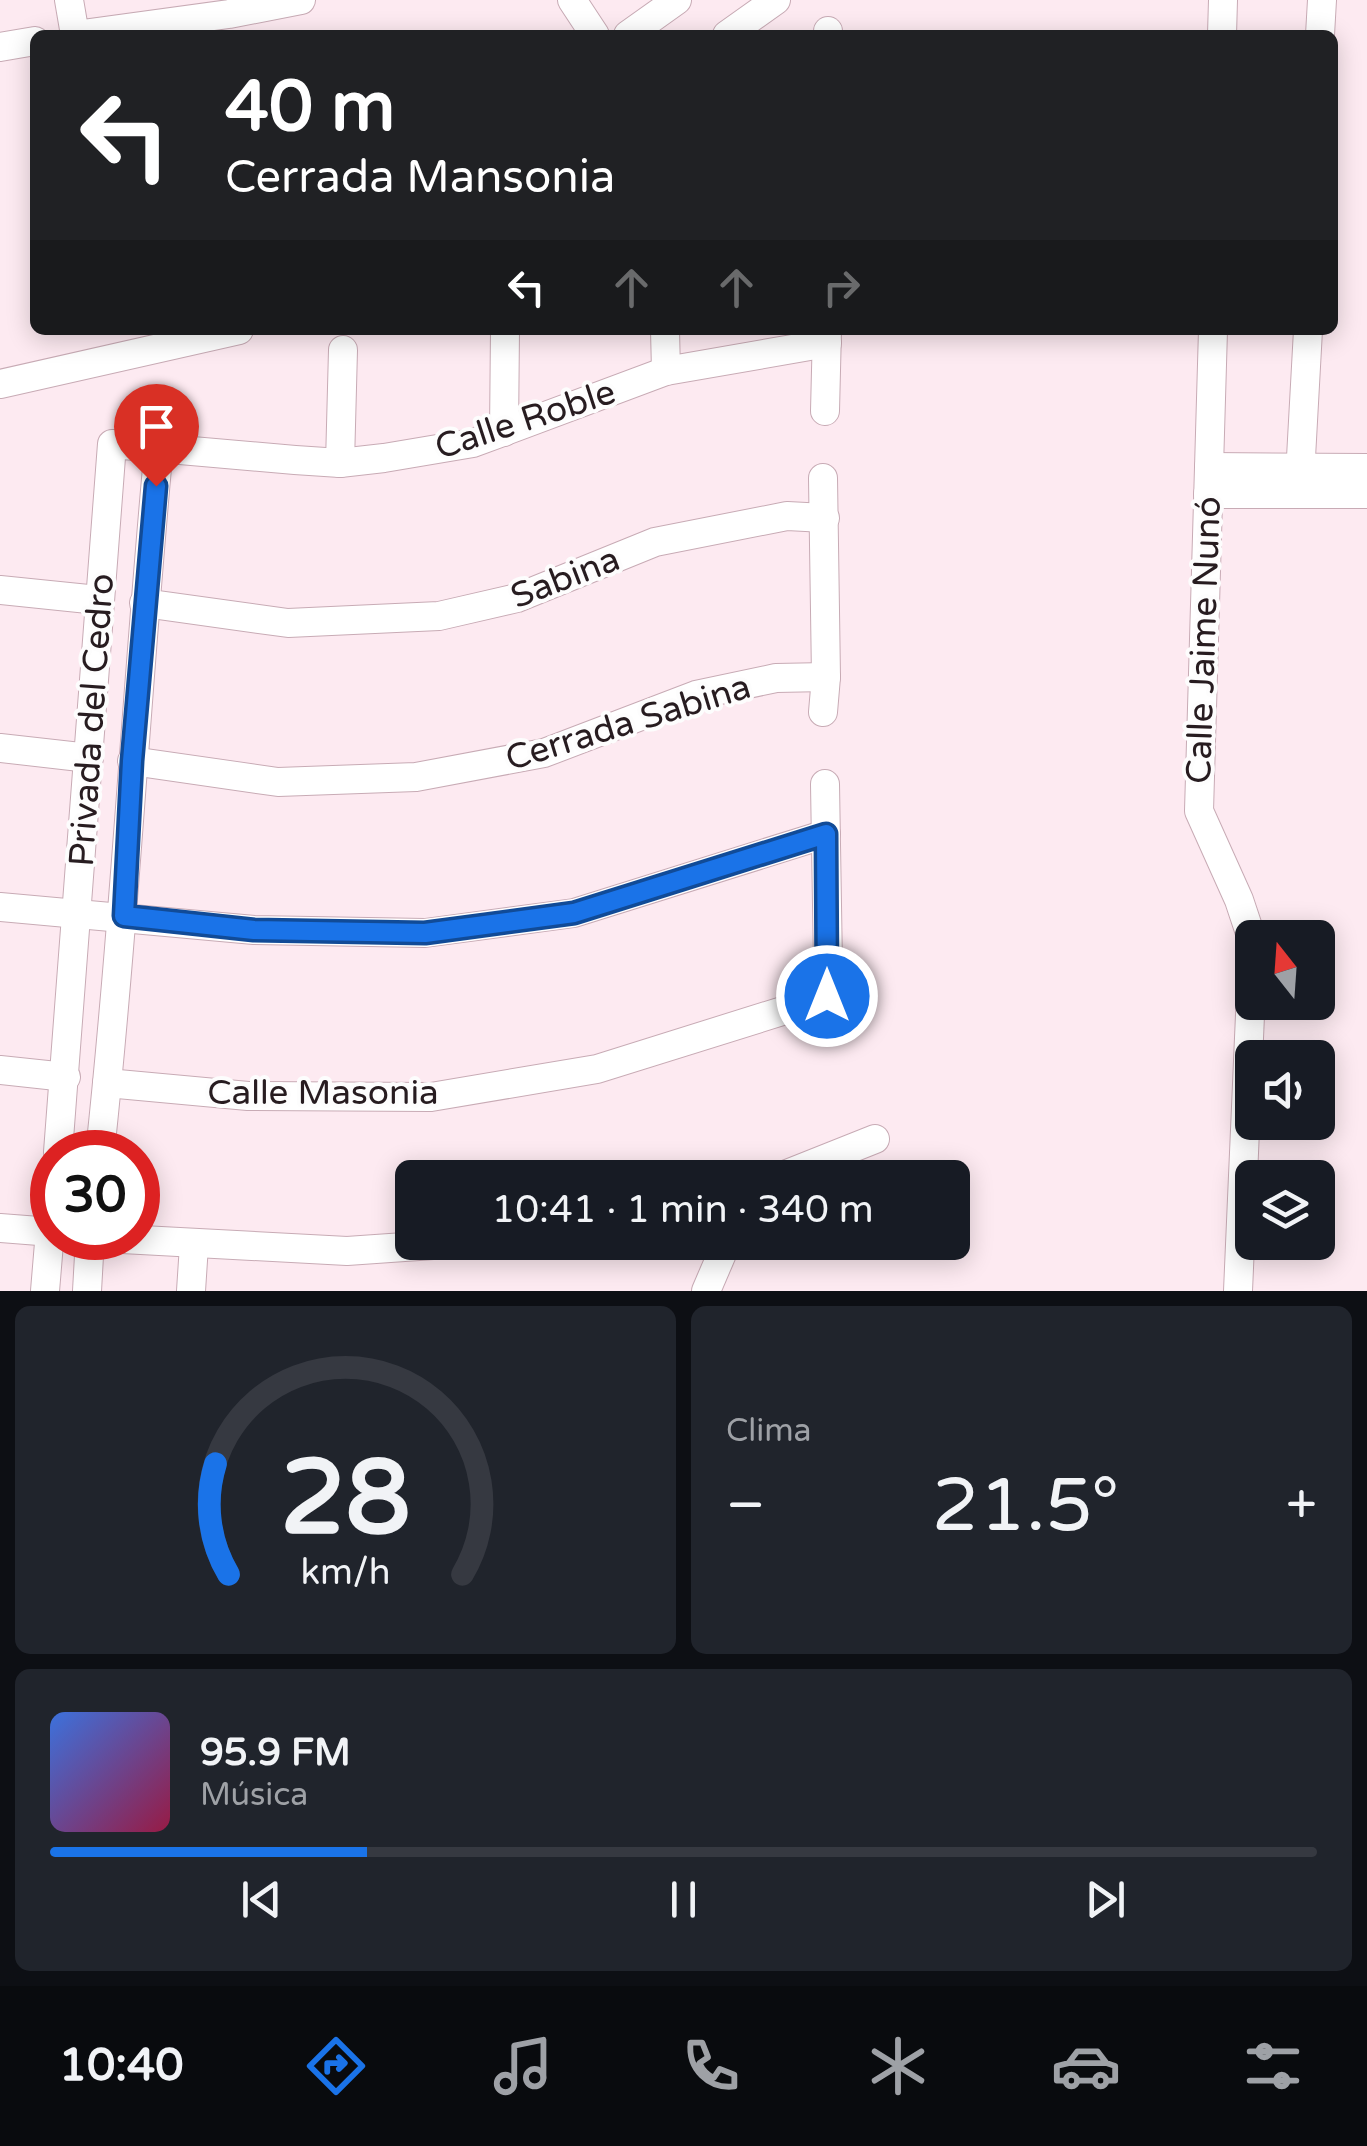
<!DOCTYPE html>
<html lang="es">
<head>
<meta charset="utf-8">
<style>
	:root { --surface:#171b24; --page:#20242c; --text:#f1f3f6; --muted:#9ea1a6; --line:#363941; --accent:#1a73e8 }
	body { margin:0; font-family:"Varela Round",sans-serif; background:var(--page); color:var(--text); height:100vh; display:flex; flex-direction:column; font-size:38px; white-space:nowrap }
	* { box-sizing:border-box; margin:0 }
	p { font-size:32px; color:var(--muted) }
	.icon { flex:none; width:55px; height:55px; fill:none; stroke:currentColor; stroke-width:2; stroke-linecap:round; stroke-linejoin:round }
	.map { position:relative; height:1291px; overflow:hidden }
	.panel { display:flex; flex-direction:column; gap:15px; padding:15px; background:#0d0f14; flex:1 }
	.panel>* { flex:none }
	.hud { position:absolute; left:30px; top:30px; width:1308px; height:305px; border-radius:15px; box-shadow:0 5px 25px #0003; background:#202124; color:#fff; overflow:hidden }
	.needle { width:65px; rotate:343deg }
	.fabs { position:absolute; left:1235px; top:920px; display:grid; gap:20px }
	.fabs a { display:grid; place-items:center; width:100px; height:100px; border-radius:15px; background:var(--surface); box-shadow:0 5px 25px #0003; font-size:50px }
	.speed { position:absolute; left:30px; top:1130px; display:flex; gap:20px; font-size:50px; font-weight:700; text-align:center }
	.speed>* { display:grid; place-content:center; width:130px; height:130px; border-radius:50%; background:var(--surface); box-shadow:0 5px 25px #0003; line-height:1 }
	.speed .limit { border:15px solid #d22; background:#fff; color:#111 }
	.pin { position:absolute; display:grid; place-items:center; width:85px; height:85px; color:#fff; margin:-102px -42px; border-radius:50% 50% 50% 0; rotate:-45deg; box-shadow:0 0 10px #0007 }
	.pin .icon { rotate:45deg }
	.me { position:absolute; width:110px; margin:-55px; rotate:0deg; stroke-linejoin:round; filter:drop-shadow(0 0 8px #0008) }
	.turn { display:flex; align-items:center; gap:35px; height:210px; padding:0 30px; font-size:45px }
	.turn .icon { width:130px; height:130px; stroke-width:2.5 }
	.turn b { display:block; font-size:70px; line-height:85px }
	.lanes { display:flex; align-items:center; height:95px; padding:0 30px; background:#0003; justify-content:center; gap:50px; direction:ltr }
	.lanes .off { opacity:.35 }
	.big { font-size:75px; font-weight:600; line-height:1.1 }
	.panel .tile { flex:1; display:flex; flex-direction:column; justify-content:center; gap:15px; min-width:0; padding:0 35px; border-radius:15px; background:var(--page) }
	.panel .dial { align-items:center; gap:0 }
	.dial svg { height:260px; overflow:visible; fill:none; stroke:var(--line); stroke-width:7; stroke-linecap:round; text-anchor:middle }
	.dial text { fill:var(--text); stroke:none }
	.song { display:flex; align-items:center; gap:30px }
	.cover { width:120px; height:120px; border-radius:15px; background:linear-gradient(135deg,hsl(220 70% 55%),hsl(340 70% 35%)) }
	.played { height:10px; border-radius:5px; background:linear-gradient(90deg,var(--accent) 25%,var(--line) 25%) }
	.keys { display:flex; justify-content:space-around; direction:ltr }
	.heat { display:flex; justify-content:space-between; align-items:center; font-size:55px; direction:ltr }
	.panel .tiles { flex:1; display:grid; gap:15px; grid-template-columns:1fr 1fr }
	.tile:last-child { grid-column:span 2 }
	.trip { position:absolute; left:395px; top:1160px; width:575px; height:100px; border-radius:15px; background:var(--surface); box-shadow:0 5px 25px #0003; font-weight:600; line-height:100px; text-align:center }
	.tabs { display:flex; height:160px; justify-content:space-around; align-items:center; background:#090b0e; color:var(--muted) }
	.tabs .icon { width:70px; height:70px }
	.tabs .active { color:var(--accent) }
	.tabs b { font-size:45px; color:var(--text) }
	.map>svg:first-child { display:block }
</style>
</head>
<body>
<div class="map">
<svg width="1367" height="1291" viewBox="0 0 1367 1291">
	<rect width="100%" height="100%" fill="#fdeaf1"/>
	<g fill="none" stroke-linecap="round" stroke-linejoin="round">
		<defs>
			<g id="minor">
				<polyline points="69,0 75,35 229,14 301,0"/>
				<polyline points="572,0 595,35"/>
				<polyline points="628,35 677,0"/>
				<polyline points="727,35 776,0"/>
				<polyline points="828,35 828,31"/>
				<polyline points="1222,35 1223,0"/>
				<polyline points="1320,35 1322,0"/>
				<polyline points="0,47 35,41"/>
				<polyline points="665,330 666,371"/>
				<polyline points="1213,330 1199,811 1239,900 1252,939"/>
				<polyline points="0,384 239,330"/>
				<polyline points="825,411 827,330"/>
				<polyline points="504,432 505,330"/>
				<polyline points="340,463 343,350"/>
				<polyline points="1209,467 1367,468"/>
				<polyline points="1208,494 1367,494"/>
				<polyline points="1299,494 1308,330"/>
				<polyline points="0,590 98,600"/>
				<polyline points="144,603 288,623 439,616 517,598 655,542 787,516 825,518"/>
				<polyline points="823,712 826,677 823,478"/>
				<polyline points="0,748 89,758"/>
				<polyline points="132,761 278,782 416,777 544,753 696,695 776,678 826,677"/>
				<polyline points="825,784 829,1025"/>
				<polyline points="0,907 254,930 425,933 574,913 826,834"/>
				<polyline points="0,1070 66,1077"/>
				<polyline points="107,1083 248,1096 431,1097 597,1069 827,997"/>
				<polyline points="58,1152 112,444 295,460 340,463 384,458 473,443 666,371 827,343"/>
				<path d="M 100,1152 C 125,918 137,682 159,446"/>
				<polyline points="777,1178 875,1139"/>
				<polyline points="0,1228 52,1232"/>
				<polyline points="104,1238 347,1251 476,1242"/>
				<polyline points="45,1291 52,1207"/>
				<polyline points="87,1291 90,1238"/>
				<polyline points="191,1291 194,1245"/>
				<polyline points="706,1291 727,1242"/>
				<polyline points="1238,1291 1252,969"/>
			</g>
		</defs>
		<use href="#minor" stroke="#c8abb5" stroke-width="30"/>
		<use href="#minor" stroke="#fff" stroke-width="28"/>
	</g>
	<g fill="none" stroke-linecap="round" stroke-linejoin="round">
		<defs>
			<polyline id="route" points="156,486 132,761 124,916 254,930 425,933 574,913 826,834 827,996"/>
		</defs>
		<use href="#route" stroke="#114b97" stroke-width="25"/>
		<use href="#route" stroke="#1a73e8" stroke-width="18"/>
	</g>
	<g text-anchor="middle" stroke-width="8" stroke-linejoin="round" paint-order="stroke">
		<g font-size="35" fill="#271c20" stroke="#fdfdfd">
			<text transform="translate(525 419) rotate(-18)" y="12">Calle Roble</text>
			<text transform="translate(565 577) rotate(-21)" y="12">Sabina</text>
			<text transform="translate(1203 640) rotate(-88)" y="12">Calle Jaime Nunó</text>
			<text transform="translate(91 720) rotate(-86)" y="12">Privada del Cedro</text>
			<text transform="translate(628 722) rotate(-17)" y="12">Cerrada Sabina</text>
			<text x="323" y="1104">Calle Masonia</text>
		</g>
	</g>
</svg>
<div class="fabs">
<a><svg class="needle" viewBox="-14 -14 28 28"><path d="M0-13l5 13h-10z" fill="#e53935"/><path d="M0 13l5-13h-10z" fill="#9ea1a6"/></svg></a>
<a><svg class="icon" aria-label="sound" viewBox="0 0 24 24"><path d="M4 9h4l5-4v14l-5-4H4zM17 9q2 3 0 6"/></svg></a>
<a><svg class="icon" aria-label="layers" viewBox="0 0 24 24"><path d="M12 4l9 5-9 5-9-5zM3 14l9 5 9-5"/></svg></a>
</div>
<div class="speed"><div class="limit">30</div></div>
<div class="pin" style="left:156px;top:486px;background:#d93025"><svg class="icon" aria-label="arrive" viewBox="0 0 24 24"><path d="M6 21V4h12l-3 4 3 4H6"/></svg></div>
<svg class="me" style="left:827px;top:996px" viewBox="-20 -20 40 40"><circle r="17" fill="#1a73e8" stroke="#fff" stroke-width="3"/><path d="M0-11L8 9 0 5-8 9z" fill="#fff"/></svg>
<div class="trip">10:41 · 1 min · 340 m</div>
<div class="hud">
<div class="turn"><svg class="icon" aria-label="left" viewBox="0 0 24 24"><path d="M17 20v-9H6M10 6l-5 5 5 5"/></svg><div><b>40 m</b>Cerrada Mansonia</div></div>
<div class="lanes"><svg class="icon" aria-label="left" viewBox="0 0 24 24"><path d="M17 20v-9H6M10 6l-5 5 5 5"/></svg><svg class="icon off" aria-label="ahead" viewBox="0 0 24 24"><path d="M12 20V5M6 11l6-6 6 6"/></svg><svg class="icon off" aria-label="ahead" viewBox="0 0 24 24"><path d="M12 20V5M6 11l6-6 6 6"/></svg><svg class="icon off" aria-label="right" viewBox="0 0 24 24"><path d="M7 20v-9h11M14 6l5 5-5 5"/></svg></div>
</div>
</div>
<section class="panel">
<div class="tiles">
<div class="tile dial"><svg viewBox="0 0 100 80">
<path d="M14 69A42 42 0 1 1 86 69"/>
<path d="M14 69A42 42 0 0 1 10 35" stroke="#1a73e8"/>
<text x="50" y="56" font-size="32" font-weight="700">28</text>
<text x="50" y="72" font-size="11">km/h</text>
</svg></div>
<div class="tile"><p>Clima</p>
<div class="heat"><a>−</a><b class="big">21.5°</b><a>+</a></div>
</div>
<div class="tile">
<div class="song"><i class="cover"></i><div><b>95.9 FM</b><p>Música</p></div></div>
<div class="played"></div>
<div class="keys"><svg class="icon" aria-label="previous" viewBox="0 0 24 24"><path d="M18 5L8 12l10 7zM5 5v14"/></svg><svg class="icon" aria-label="pause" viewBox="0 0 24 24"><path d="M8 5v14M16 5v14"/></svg><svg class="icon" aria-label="next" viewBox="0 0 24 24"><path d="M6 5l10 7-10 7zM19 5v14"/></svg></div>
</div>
</div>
</section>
<nav class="tabs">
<b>10:40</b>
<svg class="icon active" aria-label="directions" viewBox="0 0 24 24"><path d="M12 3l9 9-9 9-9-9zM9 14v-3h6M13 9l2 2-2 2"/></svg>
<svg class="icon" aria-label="music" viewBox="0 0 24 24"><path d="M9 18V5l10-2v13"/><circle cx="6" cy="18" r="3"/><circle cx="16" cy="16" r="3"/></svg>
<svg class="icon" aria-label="phone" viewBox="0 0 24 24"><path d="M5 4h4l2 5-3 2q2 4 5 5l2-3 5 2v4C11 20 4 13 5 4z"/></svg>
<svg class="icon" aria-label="climate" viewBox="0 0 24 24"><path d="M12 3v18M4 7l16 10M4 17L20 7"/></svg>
<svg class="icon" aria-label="car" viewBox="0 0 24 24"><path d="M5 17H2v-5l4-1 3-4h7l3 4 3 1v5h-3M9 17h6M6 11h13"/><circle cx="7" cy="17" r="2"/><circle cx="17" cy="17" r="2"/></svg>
<svg class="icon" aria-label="filters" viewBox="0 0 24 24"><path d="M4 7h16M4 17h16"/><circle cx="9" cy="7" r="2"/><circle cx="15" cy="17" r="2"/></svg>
</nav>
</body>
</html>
